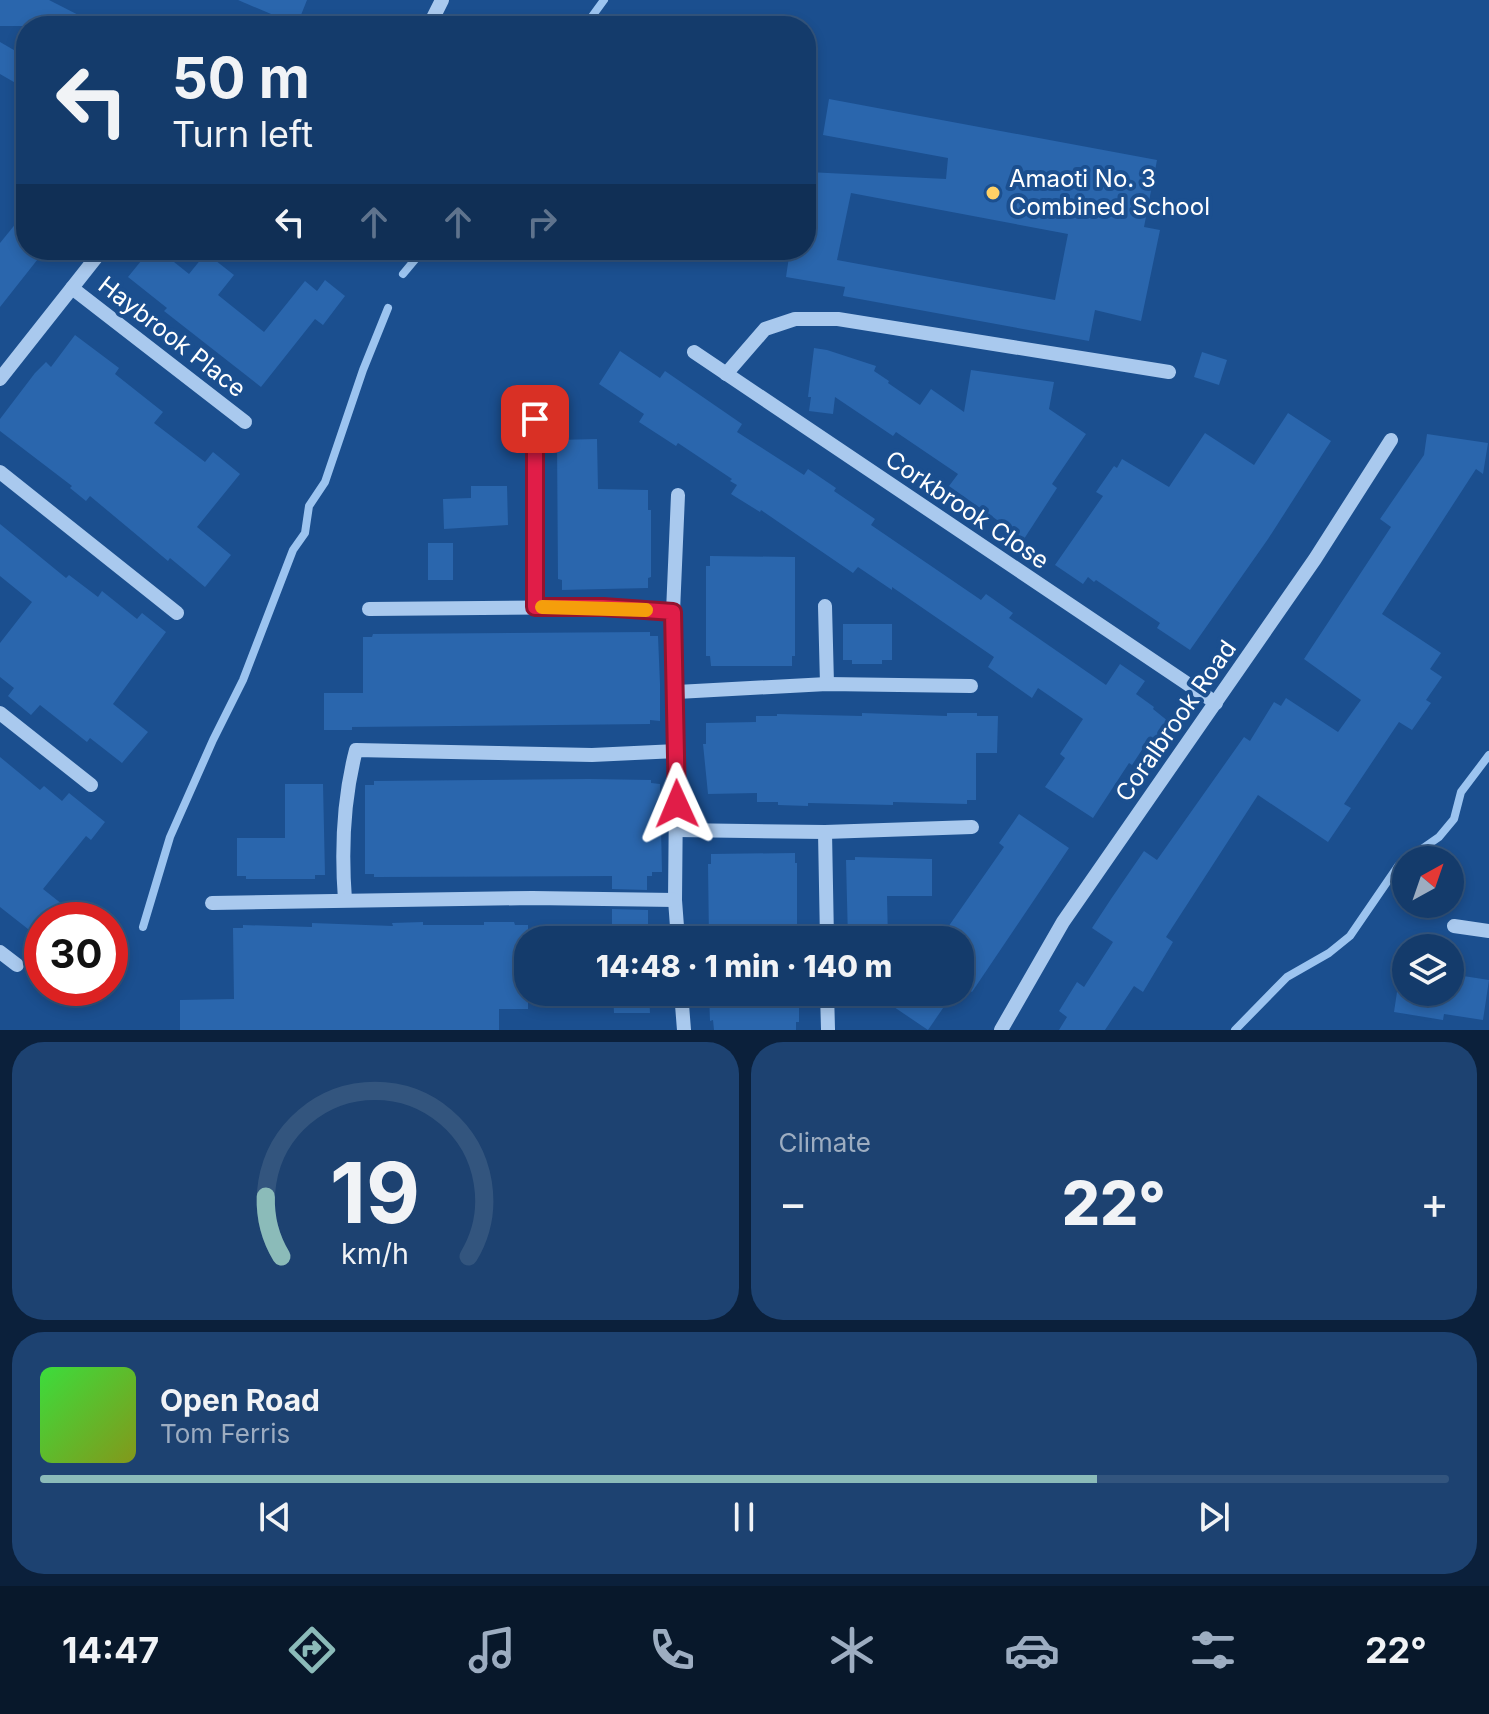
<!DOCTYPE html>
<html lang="en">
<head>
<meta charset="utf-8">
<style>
	:root { --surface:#143b6b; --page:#1d4271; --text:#f1f3f6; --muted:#9dadc1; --line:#33557e; --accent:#8bbbb9 }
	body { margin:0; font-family:Inter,sans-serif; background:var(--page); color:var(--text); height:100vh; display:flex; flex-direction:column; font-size:30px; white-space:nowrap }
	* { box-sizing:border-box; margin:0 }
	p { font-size:26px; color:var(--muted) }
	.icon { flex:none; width:44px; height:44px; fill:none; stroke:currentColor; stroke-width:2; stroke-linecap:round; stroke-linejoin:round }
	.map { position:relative; height:1030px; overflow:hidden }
	.side { display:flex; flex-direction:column; gap:12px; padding:12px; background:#0b203b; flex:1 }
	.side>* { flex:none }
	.hud { position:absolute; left:16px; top:16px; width:800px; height:244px; border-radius:32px; box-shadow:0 4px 12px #0003,0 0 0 2px var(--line); background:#143b6b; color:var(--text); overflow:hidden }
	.needle { width:52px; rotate:40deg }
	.controls { position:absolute; left:1392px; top:846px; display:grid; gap:16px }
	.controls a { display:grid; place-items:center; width:72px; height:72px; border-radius:50%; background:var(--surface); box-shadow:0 4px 12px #0003,0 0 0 2px var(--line); font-size:40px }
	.speed { position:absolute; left:24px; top:902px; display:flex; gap:16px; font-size:40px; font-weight:700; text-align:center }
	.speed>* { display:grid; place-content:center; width:104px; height:104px; border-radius:50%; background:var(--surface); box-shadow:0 4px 12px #0003,0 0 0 2px var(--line); line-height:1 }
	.speed .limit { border:12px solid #d22; background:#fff; color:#111 }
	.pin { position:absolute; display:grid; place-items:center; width:68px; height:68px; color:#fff; margin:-34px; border-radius:16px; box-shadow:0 4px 12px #0006 }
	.me { position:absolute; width:88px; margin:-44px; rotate:359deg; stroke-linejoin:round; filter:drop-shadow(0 0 6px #0008) }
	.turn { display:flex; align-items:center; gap:28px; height:168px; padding:0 24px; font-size:36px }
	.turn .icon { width:104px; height:104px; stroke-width:2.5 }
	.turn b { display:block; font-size:56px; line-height:68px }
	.lanes { display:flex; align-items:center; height:76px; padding:0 24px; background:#0003; justify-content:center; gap:40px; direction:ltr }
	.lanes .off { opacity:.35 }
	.big { font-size:60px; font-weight:800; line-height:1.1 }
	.side .card { flex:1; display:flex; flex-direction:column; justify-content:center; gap:12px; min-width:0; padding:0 28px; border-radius:32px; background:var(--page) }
	.side .dial { align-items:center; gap:0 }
	.dial svg { height:208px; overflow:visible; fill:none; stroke:var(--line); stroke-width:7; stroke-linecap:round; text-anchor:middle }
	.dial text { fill:var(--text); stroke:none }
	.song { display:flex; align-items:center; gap:24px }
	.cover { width:96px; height:96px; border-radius:12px; background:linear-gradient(135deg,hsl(120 70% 55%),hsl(70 70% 35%)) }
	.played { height:8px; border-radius:4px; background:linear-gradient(90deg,var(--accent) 75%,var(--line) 75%) }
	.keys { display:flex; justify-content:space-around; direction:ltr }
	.heat { display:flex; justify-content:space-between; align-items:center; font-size:44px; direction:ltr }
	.side .tiles { flex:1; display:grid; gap:12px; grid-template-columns:1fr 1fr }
	.card:last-child { grid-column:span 2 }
	.trip { position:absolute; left:514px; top:926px; width:460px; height:80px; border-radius:32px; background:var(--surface); box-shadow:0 4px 12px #0003,0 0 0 2px var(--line); font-weight:800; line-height:80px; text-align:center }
	.tab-bar { display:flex; height:128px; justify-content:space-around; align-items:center; background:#08182b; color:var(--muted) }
	.tab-bar .icon { width:56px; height:56px }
	.tab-bar .on { color:var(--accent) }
	.tab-bar b { font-size:36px; color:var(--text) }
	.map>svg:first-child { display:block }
</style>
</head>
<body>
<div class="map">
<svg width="1489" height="1030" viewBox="0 0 1489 1030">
	<rect width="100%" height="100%" fill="#1b4f8f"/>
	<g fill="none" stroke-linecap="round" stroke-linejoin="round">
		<g stroke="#9cc4f0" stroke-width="8">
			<polyline points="585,26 604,0"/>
			<polyline points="403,274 423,250"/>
			<polyline points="1406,860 1439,837 1454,819 1461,792 1489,755"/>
			<polyline points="143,927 170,837 213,740 243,680 293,550 305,533 309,506 325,482 363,370 388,308"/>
			<polyline points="1235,1030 1287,977 1329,953 1350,936 1398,866 1406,860"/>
		</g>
	</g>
	<g fill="#2a66ad" fill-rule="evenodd">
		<polygon points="0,0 49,0 100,26 0,26"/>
		<polygon points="238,0 307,0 297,25"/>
		<polygon points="0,42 26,57 26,89 0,74"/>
		<path d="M 829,99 L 1157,160 L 1144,227 L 1160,230 L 1141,321 L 1095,310 L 1089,341 L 843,296 L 845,287 L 786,277 L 790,250 L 806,250 L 811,213 L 808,213 L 814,186 L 806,184 L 808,172 L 946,179 L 948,158 L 823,135 ZM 851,193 L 1068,234 L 1055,300 L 837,260 Z"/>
		<polygon points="26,211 26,250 45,250 0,307 0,243"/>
		<polygon points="150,250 159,250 189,274 206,253 234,275 218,295 264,332 305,281 317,291 325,280 345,296 323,325 315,319 261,387 164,311 167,308 128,277"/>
		<polygon points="75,335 119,368 115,374 163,412 154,423 205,462 213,452 240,474 197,527 231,555 205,587 170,558 168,561 90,496 86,501 70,488 72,486 0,431 0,419 35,373 46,362 51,367"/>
		<polygon points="814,348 827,350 876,366 874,371 889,381 888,383 920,405 931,389 964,412 971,370 1054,382 1049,409 1086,434 1052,484 1057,488 1024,539 949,486 958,474 896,432 893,436 835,397 833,414 809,411 811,397 808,397"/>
		<polygon points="620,351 660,378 665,371 742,424 737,432 804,475 808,469 836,488 834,491 875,519 871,525 981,600 986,594 1013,613 1009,618 1106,685 1120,664 1145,681 1136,694 1154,707 1153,709 1174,726 1160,747 1149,739 1132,765 1129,763 1093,818 1045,787 1065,758 1060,754 1083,719 1038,688 1032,698 988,667 994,657 892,587 892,590 858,567 853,573 761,510 760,512 731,494 737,485 730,481 732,479 678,443 676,446 639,422 644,414 599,384"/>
		<polygon points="1202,352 1227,360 1219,385 1194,377"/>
		<polygon points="1288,413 1331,441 1268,539 1190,650 1157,628 1160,623 1096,580 1094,582 1088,577 1083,584 1055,565 1103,496 1096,492 1114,466 1117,468 1122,459 1169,487 1205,433 1254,465"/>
		<polygon points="1427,434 1488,443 1483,474 1476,469 1382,614 1441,653 1430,669 1442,677 1426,700 1431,703 1412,730 1399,722 1344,804 1351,808 1328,842 1258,795 1166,937 1173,942 1143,992 1134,986 1105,1030 1059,1030 1067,1017 1059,1011 1077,982 1084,987 1113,942 1092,928 1111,899 1144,851 1157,860 1244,737 1250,741 1274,702 1281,706 1286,698 1338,732 1361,700 1304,659 1391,527 1380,519 1424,455"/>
		<polygon points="597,439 598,489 648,490 648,510 651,510 651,577 648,578 648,588 562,590 562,580 558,579 557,440"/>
		<polygon points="471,486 507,486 508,525 444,529 443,499 471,498"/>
		<polygon points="0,524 66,578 69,575 98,597 102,591 137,619 142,613 166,632 113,704 148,732 122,763 90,738 87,742 40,705 31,715 8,696 14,688 0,677 0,643 32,602 0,576"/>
		<rect x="428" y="543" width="25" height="37"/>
		<polygon points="710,556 795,557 795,656 792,656 792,666 711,666 710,656 706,656 706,566 710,566"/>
		<polygon points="843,624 892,624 892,660 882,660 882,664 852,664 852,660 843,660"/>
		<polygon points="650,632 650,636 658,636 660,684 660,721 650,720 650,724 352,727 352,730 324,730 324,693 363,693 363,637 372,637 373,634"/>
		<polygon points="862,713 947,716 947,713 977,713 977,716 998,716 997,753 976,753 976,800 967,800 967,804 893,802 893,805 808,803 808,806 778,805 778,802 757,802 757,793 708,794 703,744 706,744 706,723 756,722 756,716 777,716 777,714 862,716"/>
		<polygon points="0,757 40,790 44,786 62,801 69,793 105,822 91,840 86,836 43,889 82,920 42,920 42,940 0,907"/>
		<polygon points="589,779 651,780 651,783 660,784 662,872 652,872 652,876 647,876 647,890 612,889 612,876 374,877 374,874 365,874 365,785 374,785 374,781"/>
		<polygon points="285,784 323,784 325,875 315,875 315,879 246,879 246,876 237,876 237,838 285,838"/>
		<polygon points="1019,814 1069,848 972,992 960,983 960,940 939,940 1004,847 999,843"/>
		<polygon points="795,853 795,863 797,863 797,940 709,940 708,864 711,864 711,854"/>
		<polygon points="855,857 932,859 932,896 887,896 888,940 848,940 846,860 855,860"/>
		<polygon points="612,909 648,910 648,940 612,940"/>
		<polygon points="423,922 423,925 484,925 484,922 514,922 515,925 528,925 528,1009 499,1009 499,1030 180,1030 180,1000 234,999 233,928 243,928 243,925 312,927 312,923 393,926 392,923"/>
		<polygon points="1457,975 1489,980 1483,1020 1444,1014 1443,1020 1394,1012 1397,992 1454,992"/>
		<polygon points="613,992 649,992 650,1013 614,1013"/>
		<polygon points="709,992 799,992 799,1022 796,1022 796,1030 714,1030 713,1020 710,1021"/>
		<polygon points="905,992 954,992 928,1030 894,1007"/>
	</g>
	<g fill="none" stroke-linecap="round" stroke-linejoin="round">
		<g stroke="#a9c9ee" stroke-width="14">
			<polyline points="429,26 442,0"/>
			<polyline points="72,288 245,422"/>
			<polyline points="694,352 1216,703"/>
			<polyline points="726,374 765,329 795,319 838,319 1169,372"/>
			<polyline points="0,379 102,250"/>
			<polyline points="535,419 535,607"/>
			<polyline points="0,472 177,613"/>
			<polyline points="678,495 673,612 677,692 675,900 678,940"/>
			<polyline points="825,606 827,684"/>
			<polyline points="369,609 603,607 673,612"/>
			<polyline points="677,692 827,684 971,686"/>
			<polyline points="0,713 91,785"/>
			<polyline points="677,830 825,832 972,827"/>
			<polyline points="825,832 827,940"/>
			<path d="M 345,900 C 341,848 343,800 356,750 L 592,755 L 677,751"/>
			<polyline points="212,903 532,898 675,900"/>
			<polyline points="1454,926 1489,931"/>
			<polyline points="0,952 17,965"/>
			<polyline points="681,992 684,1030"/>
			<polyline points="827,992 828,1029"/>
			<polyline points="1001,1030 1063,922 1315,559 1391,440"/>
		</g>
	</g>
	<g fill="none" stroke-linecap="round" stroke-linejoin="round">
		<defs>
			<polyline id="route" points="535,419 535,607 603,607 673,612 677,804"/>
		</defs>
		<use href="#route" stroke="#92132f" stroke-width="20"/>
		<use href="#route" stroke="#e11d48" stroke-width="14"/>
		<polyline stroke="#f59e0b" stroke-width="14" points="542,607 646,610"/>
	</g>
	<circle fill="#ffd166" stroke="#1b4f8f" stroke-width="3" cx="993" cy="193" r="8"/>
	<g text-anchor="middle" stroke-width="8" stroke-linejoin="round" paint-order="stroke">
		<g font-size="24" fill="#fff" stroke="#1b4f8f" text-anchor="start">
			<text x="1009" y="187">Amaoti No. 3<tspan x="1009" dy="28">Combined School</tspan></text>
		</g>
		<g font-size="24" fill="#fff" stroke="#1b4f8f">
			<text transform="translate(172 337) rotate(38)" y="8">Haybrook Place</text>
			<text transform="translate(967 510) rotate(34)" y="8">Corkbrook Close</text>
			<text transform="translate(1176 721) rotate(-55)" y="8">Coralbrook Road</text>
		</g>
	</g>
</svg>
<div class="controls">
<a><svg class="needle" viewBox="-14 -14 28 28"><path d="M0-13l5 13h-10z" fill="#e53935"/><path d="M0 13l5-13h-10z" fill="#9dadc1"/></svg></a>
<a><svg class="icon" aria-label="layers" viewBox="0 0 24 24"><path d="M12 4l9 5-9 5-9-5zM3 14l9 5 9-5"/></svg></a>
</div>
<div class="speed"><div class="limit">30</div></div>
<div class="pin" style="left:535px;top:419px;background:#d93025"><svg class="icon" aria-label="arrive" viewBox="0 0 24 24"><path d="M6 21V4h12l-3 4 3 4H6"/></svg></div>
<svg class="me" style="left:677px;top:804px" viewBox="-20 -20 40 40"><path d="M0-17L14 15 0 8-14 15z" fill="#e11d48" stroke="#fff" stroke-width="4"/></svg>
<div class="trip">14:48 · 1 min · 140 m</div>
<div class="hud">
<div class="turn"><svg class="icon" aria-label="left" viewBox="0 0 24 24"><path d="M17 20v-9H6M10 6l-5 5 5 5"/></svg><div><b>50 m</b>Turn left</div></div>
<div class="lanes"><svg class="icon" aria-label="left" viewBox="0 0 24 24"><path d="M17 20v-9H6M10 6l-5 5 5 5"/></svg><svg class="icon off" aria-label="ahead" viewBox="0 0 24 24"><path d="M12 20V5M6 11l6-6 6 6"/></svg><svg class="icon off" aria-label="ahead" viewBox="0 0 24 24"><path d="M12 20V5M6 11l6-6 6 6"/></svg><svg class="icon off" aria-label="right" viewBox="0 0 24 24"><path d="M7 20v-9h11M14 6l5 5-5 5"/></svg></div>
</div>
</div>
<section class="side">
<div class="tiles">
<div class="card dial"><svg viewBox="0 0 100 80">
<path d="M14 69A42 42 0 1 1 86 69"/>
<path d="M14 69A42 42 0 0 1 8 46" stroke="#8bbbb9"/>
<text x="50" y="56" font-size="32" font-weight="700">19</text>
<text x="50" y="72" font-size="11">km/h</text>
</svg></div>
<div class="card"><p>Climate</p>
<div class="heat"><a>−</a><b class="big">22°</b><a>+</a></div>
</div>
<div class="card">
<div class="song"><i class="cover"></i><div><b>Open Road</b><p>Tom Ferris</p></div></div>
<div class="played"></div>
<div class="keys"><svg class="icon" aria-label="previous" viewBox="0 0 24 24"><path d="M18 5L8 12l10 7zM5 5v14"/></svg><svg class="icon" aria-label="pause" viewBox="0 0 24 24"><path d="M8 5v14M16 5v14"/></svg><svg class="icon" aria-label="next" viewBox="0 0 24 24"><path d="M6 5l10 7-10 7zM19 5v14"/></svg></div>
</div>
</div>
</section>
<nav class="tab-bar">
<b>14:47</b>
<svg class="icon on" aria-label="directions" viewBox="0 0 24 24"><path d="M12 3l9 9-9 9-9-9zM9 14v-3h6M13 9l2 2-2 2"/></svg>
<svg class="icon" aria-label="music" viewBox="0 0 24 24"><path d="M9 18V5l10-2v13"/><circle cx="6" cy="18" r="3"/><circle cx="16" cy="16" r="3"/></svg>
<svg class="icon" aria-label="phone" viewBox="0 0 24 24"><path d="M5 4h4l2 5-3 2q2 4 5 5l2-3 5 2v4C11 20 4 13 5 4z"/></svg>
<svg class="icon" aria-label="climate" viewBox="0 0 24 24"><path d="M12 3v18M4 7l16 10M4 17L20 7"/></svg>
<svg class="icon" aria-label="car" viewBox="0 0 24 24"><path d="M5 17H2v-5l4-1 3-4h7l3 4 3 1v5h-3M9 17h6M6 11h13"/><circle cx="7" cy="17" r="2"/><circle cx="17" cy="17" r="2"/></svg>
<svg class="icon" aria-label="filters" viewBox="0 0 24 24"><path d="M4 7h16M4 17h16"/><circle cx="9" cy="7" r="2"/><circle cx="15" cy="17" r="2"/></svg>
<b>22°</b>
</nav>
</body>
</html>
